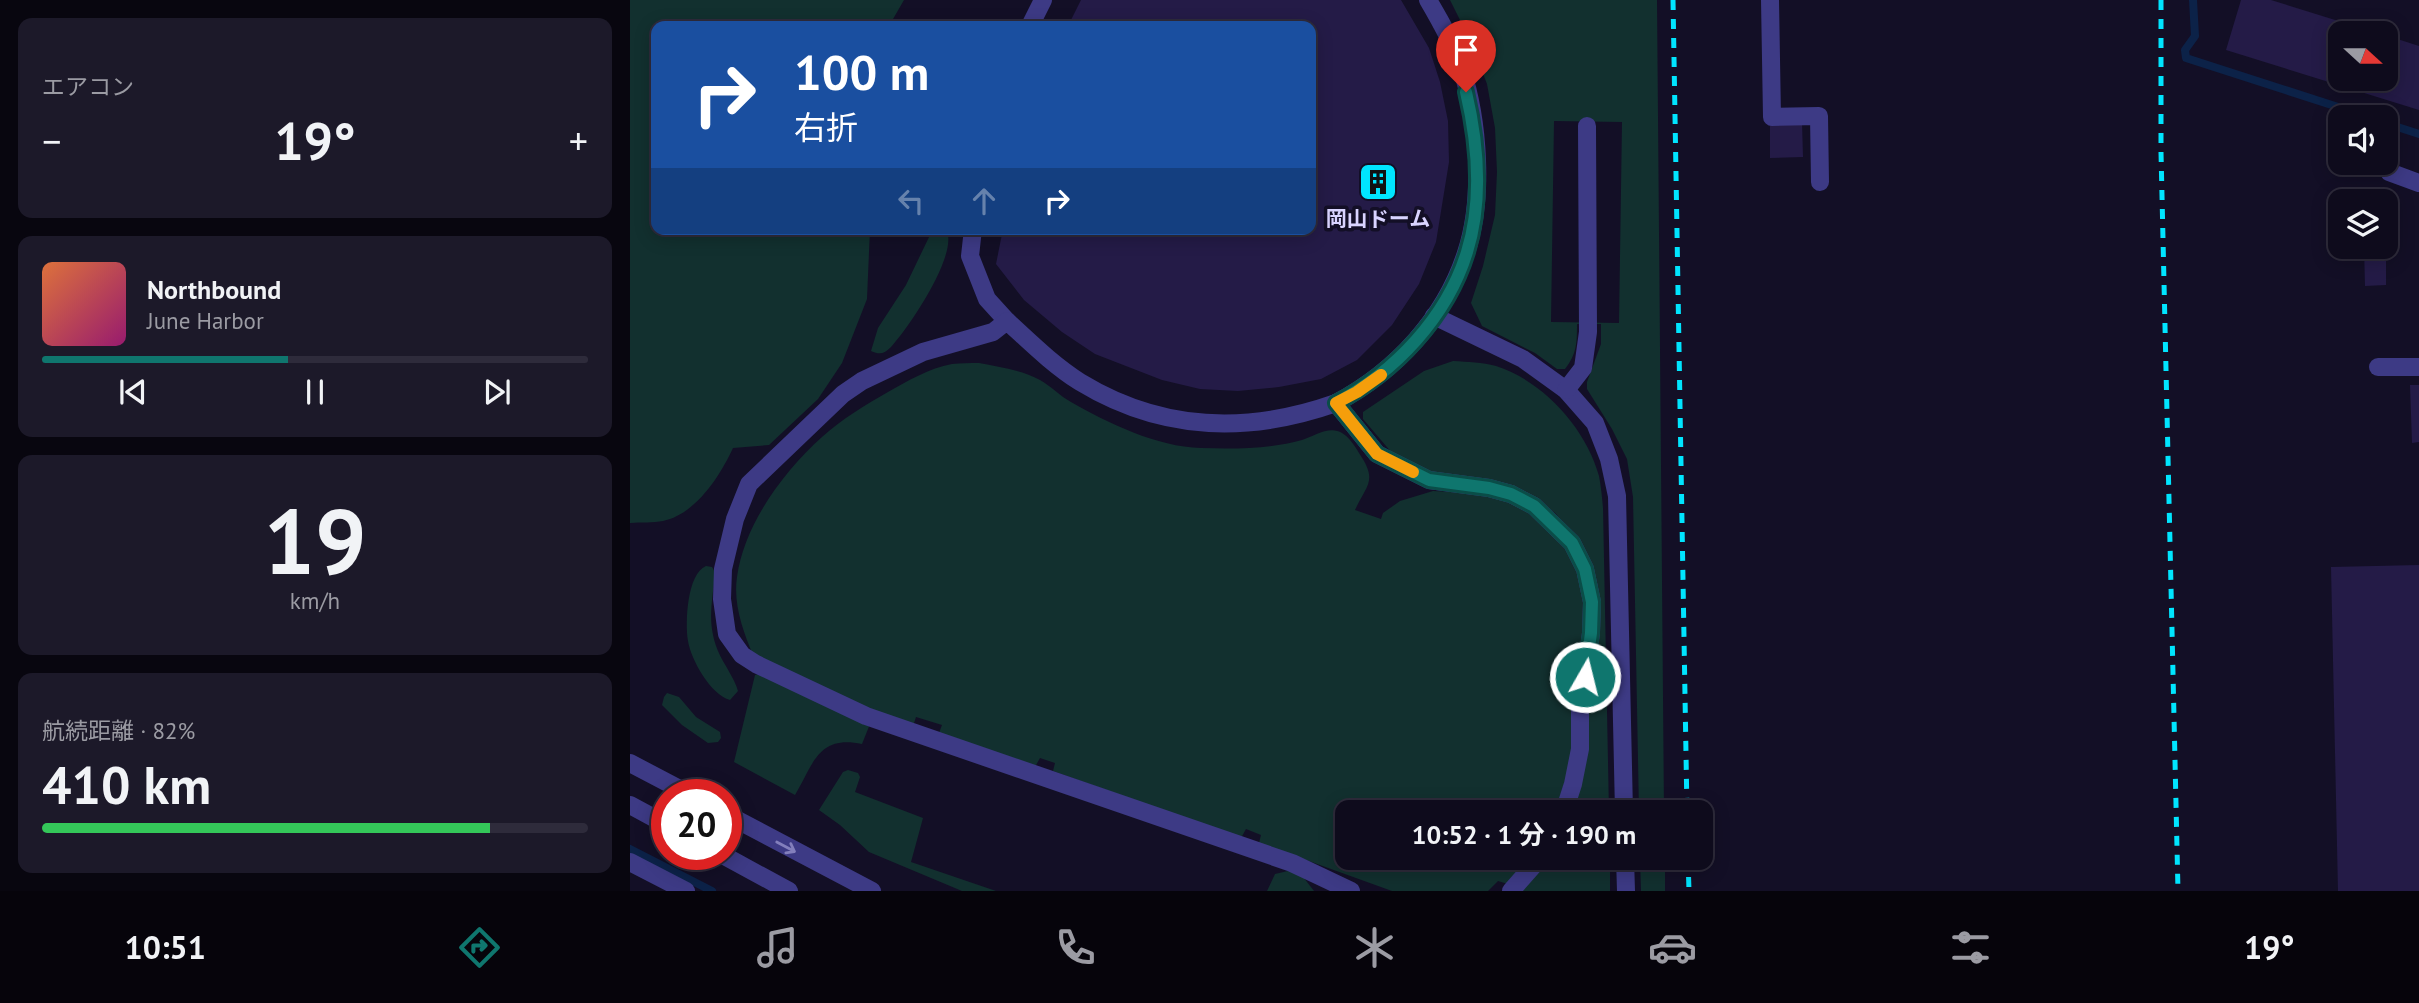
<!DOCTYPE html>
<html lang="ja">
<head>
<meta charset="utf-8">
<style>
	:root { --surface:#0e0b1c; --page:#1c1929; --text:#f1f3f6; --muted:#9b9ba3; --line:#2e2b3b; --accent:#0f766e }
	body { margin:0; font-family:"PT Sans","Noto Sans JP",sans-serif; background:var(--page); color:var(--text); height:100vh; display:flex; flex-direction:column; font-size:26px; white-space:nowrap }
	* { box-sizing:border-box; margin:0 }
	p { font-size:23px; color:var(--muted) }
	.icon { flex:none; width:38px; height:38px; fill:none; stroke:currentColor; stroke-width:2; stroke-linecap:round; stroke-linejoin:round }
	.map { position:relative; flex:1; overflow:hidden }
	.sheet { display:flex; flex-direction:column; gap:18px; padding:18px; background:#08060f; width:630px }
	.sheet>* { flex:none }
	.hud { position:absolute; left:21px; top:21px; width:665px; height:214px; border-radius:14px; box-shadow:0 4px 18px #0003,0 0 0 2px var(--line); background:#1a4fa0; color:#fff; overflow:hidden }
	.needle { width:46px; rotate:111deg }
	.buttons { position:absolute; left:1698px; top:21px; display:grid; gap:14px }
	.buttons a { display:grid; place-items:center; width:70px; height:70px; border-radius:14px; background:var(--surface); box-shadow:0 4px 18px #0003,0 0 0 2px var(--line); font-size:35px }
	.speed { position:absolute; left:21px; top:779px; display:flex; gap:14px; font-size:35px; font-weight:700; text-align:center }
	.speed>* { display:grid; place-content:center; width:91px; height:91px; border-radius:50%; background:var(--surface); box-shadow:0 4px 18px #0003,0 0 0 2px var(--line); line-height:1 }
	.speed .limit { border:10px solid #d22; background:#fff; color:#111 }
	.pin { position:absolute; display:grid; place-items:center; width:60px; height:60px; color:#fff; margin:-72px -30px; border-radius:50% 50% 50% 0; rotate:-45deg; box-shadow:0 0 7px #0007 }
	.pin .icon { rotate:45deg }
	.me { position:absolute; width:77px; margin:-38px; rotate:8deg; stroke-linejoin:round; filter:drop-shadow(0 0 5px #0008) }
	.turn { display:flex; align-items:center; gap:24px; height:147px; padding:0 28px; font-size:32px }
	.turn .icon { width:91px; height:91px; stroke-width:2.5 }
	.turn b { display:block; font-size:49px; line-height:60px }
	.lanes { display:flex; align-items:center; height:66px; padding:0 28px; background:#0003; justify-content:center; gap:35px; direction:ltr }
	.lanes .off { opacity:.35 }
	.big { font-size:52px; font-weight:700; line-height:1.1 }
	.sheet .card { flex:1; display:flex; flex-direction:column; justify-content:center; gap:10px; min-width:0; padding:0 24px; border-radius:14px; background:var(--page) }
	.sheet .dial { align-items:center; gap:0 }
	.dial b { font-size:91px; line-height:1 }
	.song { display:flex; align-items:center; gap:21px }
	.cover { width:84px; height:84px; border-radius:10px; background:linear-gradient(135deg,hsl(20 70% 55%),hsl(320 70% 35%)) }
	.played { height:7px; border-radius:4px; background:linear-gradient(90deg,var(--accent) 45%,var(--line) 45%) }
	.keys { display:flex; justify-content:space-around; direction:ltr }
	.heat { display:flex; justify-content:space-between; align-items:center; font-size:38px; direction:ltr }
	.charge { height:10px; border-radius:5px; background:linear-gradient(90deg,#34c759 82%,var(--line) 0) }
	.trip { position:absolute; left:705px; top:800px; width:378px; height:70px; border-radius:14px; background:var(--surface); box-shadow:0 4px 18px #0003,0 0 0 2px var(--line); font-weight:700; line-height:70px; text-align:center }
	.dock { display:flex; height:112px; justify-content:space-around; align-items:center; background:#06040b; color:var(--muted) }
	.dock .icon { width:49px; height:49px }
	.dock .active { color:var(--accent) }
	.dock b { font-size:32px; color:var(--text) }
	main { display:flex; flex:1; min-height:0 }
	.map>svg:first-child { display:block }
</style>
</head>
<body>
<main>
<section class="sheet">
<div class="card"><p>エアコン</p>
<div class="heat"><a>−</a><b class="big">19°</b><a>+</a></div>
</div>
<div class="card">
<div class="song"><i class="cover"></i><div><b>Northbound</b><p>June Harbor</p></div></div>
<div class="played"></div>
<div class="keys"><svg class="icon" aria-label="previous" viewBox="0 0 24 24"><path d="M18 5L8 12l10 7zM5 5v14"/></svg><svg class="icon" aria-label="pause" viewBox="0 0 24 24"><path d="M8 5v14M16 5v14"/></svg><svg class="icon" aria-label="next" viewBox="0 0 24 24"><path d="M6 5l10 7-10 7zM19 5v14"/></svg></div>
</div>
<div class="card dial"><b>19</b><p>km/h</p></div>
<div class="card"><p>航続距離 · 82%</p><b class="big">410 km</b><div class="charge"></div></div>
</section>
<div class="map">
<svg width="1789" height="891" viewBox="0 0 1789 891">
	<rect width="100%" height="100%" fill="#130f26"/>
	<g fill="#12302f" fill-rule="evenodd">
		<path d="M 0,0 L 274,0 L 259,26 L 26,26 L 26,229 L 240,229 L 237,299 L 212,363 L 188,399 L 139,445 L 103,448 C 90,476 66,514 33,521 C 23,523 11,522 0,523 Z"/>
		<path d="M 820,0 L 1027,0 L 1034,812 L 1009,812 L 1003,497 L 997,459 L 982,429 L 957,389 L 957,382 L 971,344 L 971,324 L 947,324 C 947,342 947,354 935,369 L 927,369 L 905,353 L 852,326 L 841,303 L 853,266 L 865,215 L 867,172 L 865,128 L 857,84 L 840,40 ZM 924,121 L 992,122 L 989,323 L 921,322 Z"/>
		<path d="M 306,229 L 317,231 C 327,257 279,327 261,347 C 254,354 250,355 241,351 L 248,328 L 276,285 L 300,235 Z"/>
		<path d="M 823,361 C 838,362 852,362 866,366 C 913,381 956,428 969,476 C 971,486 972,497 973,508 L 979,812 L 940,812 L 955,691 L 966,639 L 940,531 L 925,513 L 909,502 L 802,472 L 762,453 L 733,419 L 733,412 L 794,371 Z"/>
		<path d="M 349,363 C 369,367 392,370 410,380 C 421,386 430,396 441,402 C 478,423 527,447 571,448 C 604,449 640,449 672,440 C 684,436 700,425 712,433 C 719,437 725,446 729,453 C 748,481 737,484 725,510 L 751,519 L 753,513 L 770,501 L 803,491 L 861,494 L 895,510 L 939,550 L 950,581 L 956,613 L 939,769 L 925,812 L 718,812 L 718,858 L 900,858 L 881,885 L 868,881 L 858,891 L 762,891 L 629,843 L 631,835 L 616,829 L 611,838 L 423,771 L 425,763 L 410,758 L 405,767 L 309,733 L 312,725 L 286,717 L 283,726 L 231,707 L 123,655 C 113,631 103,604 107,577 C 114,525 153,472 192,437 C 212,419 235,405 258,392 C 278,381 299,368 322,364 C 331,363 340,363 349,363 Z"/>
		<path d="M 76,566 L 82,567 L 85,572 C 83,601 76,621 88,651 C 94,665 104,677 108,691 L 100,700 C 81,695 61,660 58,641 C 55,622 57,574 76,566 Z"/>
		<path d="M 133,673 L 240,724 L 232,744 C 188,735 184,763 165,795 L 104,762 L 125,675 Z"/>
		<polygon points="37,693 49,697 66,717 90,732 91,738 88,742 78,743 52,725 32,705 34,697"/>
		<polygon points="218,770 228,773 230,777 225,792 293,818 281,862 366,891 332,891 239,852 210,825 189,810 213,772"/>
		<polygon points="917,858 980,858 980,891 890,891"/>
		<polygon points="1010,858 1035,858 1035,891 1011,891"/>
		<polygon points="662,870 670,873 684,891 637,891 645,874"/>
	</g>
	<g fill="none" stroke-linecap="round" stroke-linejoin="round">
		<g stroke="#0c2248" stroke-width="8">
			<polyline points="1563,0 1565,36 1555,50 1556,58 1739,117"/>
			<polyline points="1755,123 1789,134"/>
			<polyline points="0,849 82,891"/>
		</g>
	</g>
	<g fill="#241b47">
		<polygon points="451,0 771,0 799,48 810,82 818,121 819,162 806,242 789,284 762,325 727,360 691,379 649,387 608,391 570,389 532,380 465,354 432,332 394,300 366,264 373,229 681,229 681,26 438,26"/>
		<polygon points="1611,0 1641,0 1747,33 1710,33 1710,79 1755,79 1755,35 1789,46 1789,110 1596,50"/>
		<polygon points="1172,122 1173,157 1140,158 1140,123"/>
		<polygon points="1734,247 1747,247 1747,261 1756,261 1756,285 1735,286"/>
		<polygon points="1780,385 1789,385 1789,442 1782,443"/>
		<polygon points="1789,565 1789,891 1708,891 1701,567"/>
	</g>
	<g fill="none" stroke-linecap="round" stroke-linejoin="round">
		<g stroke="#3d3a85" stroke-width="18">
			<polyline points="1140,0 1142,117 1189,116 1190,182"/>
			<polyline points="400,26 413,0"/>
			<polyline points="1759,172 1789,183"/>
			<polyline points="343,229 340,256 357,299 377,321"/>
			<polyline points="804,316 893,359 936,390 965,423 979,459 987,496 994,812"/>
			<polyline points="1748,367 1789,367"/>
			<polyline points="936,390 953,368 958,332 957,126"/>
			<path d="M 706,403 C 766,371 815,318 836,253 C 854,199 849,121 831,67 C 823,43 811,22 798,0"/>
			<polyline points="0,763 59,794"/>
			<polyline points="0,805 37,825"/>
			<polyline points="96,814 242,891"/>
			<polyline points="91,854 159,891"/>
			<polyline points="995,858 996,891"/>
			<polyline points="0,862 56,891"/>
			<path d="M 721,891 L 662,863 L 236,716 L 126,664 L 112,655 L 97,634 L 92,599 L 93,569 L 105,519 L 119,484 L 213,394 L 232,381 L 293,352 L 363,332 L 377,321 C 400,342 423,365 450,382 C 532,432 618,434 706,403 L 747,454 L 799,480 L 859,488 L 881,494 L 904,506 L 942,543 L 955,569 L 962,602 L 961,633 L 955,677 L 950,687 L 950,749 L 943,784 L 934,812"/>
			<polyline points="881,891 910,858"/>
		</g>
		<g stroke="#00e5ff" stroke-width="5" stroke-dasharray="10 9" stroke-linecap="butt">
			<polyline points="1043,0 1057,812"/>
			<polyline points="1531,0 1531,152 1548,891"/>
			<polyline points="1058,858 1059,891"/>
		</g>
	</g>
	<defs><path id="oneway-shaft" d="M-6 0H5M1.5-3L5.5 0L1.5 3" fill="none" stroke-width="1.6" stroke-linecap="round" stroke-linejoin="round" transform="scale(1.75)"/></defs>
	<use stroke="#837fbc" href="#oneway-shaft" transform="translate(156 847) rotate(28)"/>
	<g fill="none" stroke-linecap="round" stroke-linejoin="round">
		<defs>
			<path id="route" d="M 836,92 C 848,143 853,200 837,252 C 817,317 765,372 706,403 L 747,454 L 799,480 L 859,488 L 881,494 L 904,506 L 942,543 L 955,569 L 962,602 L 961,633 L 955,677"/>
		</defs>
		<use href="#route" stroke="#0a4d48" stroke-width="18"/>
		<use href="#route" stroke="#0f766e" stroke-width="12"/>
		<polyline stroke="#f59e0b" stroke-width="12" points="751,375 727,392 706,403 747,454 783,472"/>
	</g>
	<defs>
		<symbol id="building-square" viewBox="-11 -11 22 22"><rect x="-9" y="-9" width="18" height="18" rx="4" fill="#00e5ff" stroke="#130f26"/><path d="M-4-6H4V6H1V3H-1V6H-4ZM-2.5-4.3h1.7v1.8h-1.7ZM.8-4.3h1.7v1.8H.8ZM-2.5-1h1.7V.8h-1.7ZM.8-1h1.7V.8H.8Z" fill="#111"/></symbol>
	</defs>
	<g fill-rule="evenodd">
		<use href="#building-square" x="726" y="160" width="44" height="44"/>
	</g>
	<g text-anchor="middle" stroke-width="7" stroke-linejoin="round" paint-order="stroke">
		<g font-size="21" font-weight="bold" fill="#d9d4ff" stroke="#130f26">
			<text x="748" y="226">岡山ドーム</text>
		</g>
	</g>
</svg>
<div class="buttons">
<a><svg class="needle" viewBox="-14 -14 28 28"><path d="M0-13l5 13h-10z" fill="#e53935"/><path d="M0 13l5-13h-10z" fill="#9b9ba3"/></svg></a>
<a><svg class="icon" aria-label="sound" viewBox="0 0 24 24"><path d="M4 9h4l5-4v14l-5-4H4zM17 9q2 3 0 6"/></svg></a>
<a><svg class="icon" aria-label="layers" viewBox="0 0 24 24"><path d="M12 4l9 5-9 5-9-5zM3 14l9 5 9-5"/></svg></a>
</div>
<div class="speed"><div class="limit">20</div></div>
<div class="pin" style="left:836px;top:92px;background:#d93025"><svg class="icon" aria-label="arrive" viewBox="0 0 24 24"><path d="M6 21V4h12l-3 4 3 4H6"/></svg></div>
<svg class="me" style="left:955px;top:677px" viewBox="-20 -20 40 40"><circle r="17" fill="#0f766e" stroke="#fff" stroke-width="3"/><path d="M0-11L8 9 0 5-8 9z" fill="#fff"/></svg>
<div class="trip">10:52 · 1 分 · 190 m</div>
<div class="hud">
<div class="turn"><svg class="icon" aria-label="right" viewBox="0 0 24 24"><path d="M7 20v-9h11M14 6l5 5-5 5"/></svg><div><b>100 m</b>右折</div></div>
<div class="lanes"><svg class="icon off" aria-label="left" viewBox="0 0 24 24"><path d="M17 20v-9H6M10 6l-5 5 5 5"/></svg><svg class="icon off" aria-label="ahead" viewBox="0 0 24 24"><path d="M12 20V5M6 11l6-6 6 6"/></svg><svg class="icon" aria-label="right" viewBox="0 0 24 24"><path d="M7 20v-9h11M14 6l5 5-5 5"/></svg></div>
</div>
</div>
</main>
<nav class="dock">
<b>10:51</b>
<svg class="icon active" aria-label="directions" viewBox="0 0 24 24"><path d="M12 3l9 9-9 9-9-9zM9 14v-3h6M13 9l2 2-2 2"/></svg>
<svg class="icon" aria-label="music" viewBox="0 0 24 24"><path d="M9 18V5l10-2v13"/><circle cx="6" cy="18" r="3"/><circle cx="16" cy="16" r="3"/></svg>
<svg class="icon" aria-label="phone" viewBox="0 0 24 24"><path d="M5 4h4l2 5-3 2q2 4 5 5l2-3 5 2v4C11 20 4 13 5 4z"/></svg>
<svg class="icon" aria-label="climate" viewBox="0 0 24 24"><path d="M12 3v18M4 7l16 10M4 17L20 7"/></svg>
<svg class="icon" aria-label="car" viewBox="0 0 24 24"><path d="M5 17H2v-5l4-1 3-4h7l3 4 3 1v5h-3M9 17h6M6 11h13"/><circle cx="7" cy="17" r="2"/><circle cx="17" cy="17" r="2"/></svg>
<svg class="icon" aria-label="filters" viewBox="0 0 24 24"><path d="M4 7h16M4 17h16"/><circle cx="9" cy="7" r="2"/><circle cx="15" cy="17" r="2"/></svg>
<b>19°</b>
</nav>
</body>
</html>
